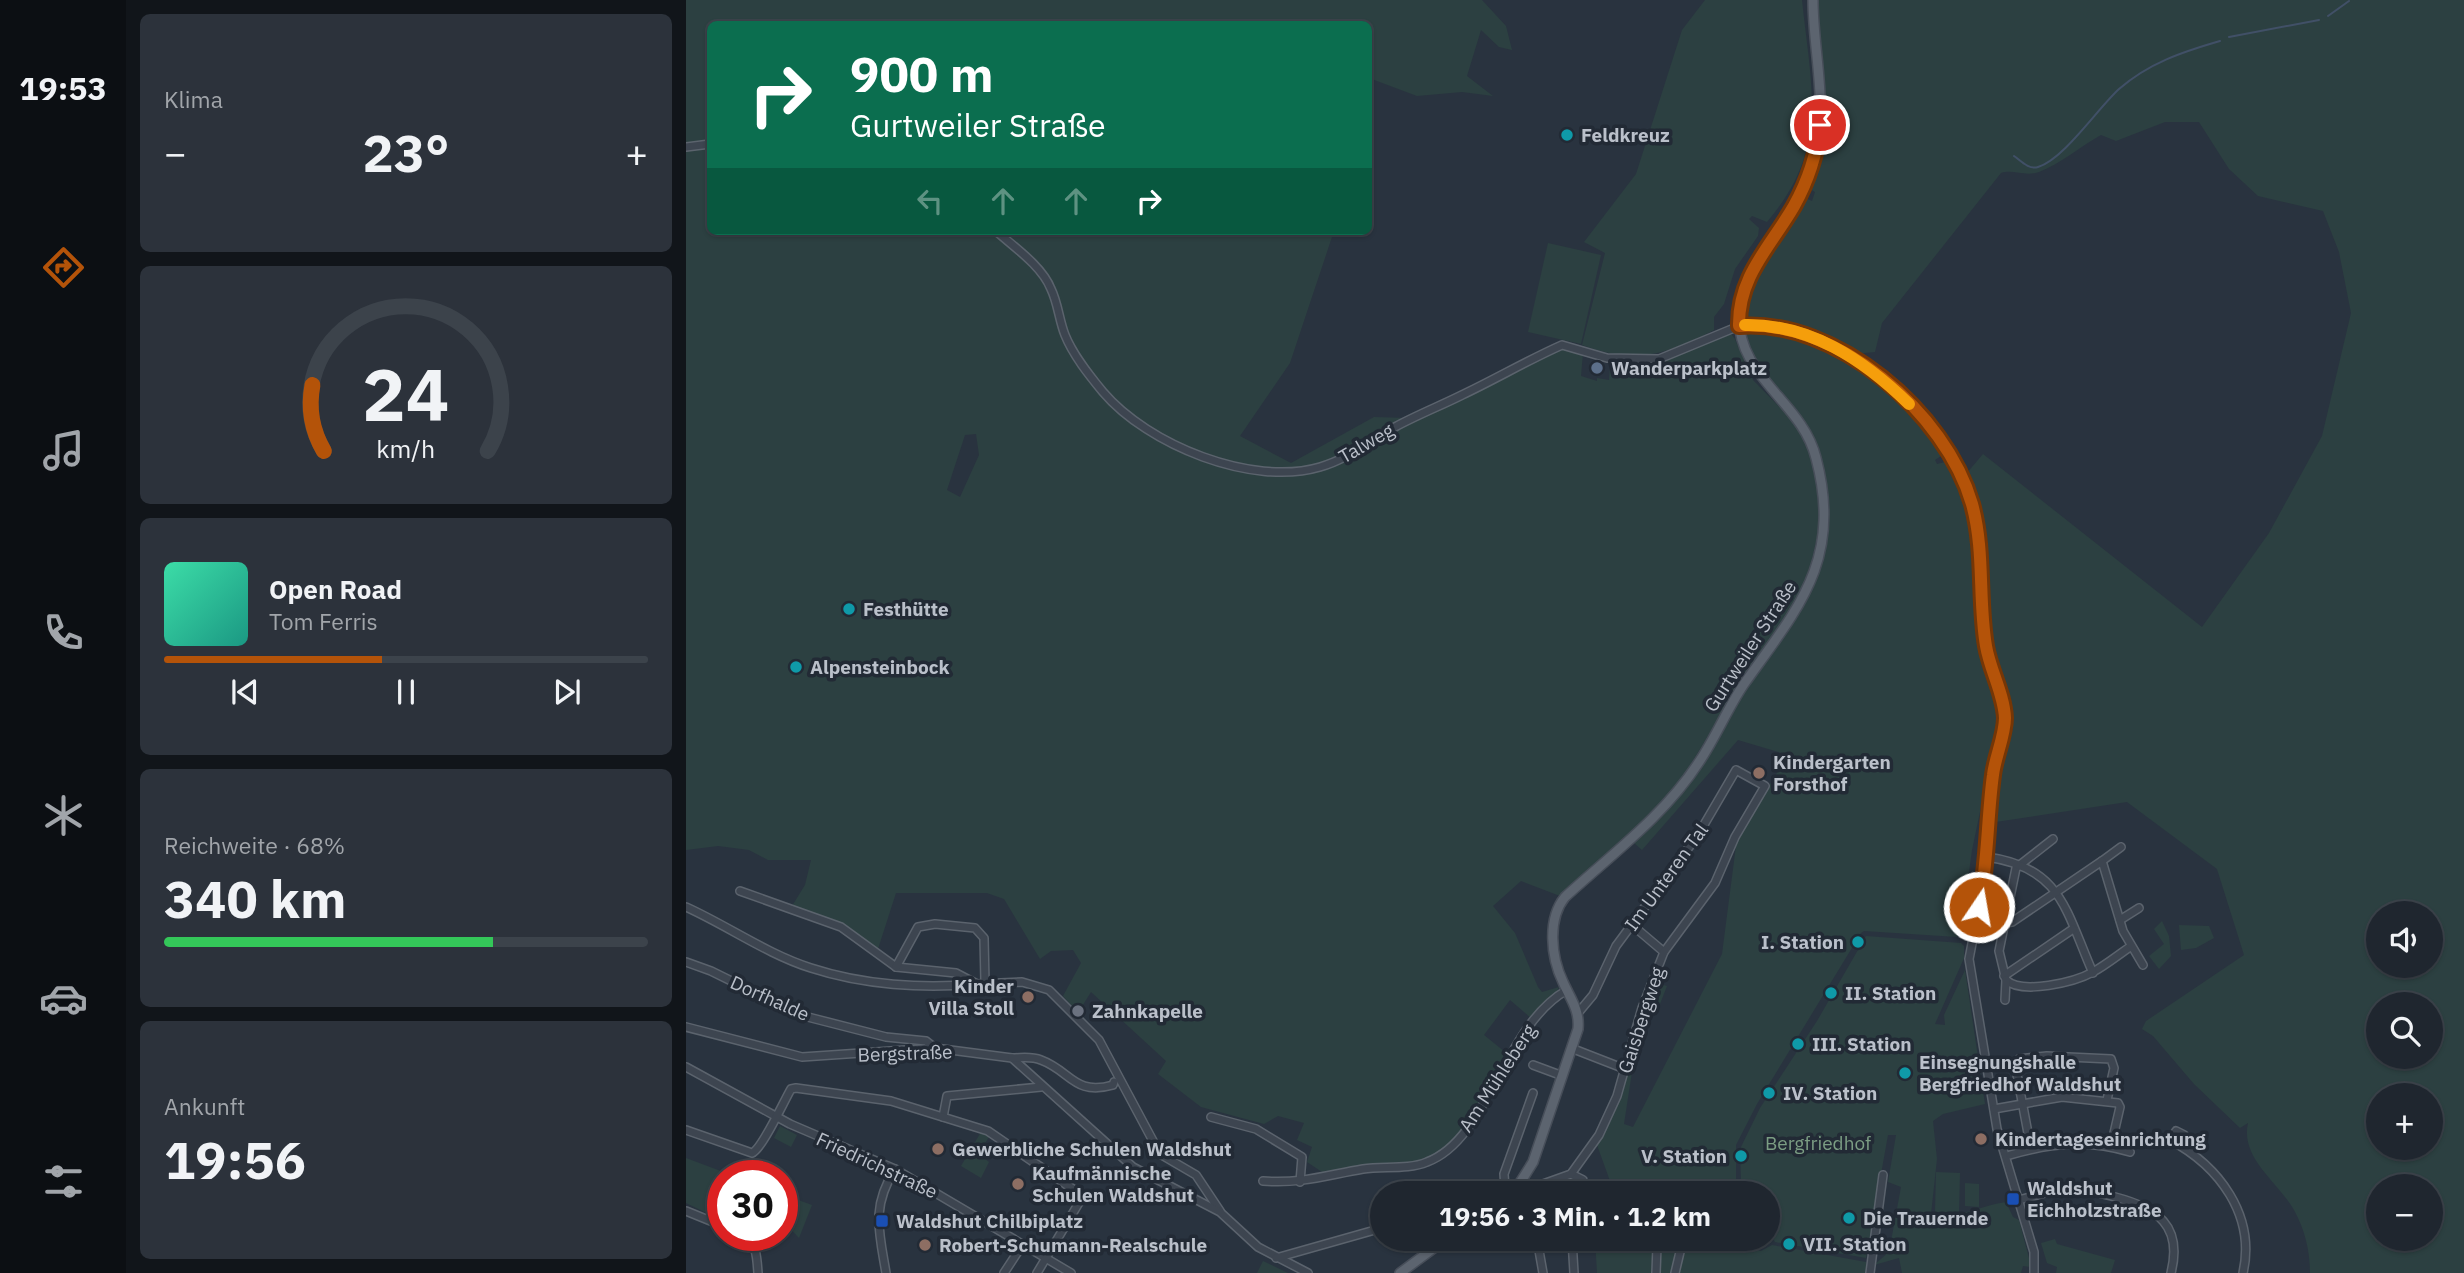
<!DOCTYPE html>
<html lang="de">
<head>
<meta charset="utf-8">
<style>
	:root { --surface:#1f262f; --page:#2c323b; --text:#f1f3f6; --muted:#a1a5aa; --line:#3c434b; --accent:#b45309 }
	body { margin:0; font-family:"IBM Plex Sans",sans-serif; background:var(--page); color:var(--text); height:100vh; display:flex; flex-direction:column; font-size:26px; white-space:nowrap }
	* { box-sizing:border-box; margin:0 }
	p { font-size:23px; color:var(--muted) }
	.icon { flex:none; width:38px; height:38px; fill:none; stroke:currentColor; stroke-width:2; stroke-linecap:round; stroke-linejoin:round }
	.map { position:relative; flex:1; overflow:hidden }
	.panel { display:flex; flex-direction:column; gap:14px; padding:14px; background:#11151a; width:560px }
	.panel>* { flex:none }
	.hud { position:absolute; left:21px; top:21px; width:665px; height:214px; border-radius:10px; box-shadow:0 2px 5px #0004,0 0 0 2px var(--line); background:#0b6e4f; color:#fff; overflow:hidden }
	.fabs { position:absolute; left:1680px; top:901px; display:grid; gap:14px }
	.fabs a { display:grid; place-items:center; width:77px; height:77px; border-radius:50%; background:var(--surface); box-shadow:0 2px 5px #0004,0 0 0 2px var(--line); font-size:35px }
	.speed { position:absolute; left:21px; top:1160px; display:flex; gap:14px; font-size:35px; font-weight:700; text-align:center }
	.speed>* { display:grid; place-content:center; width:91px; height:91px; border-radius:50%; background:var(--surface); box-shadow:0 2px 5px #0004,0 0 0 2px var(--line); line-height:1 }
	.speed .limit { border:10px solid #d22; background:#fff; color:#111 }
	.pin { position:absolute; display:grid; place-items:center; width:60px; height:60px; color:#fff; margin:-30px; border:4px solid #fff; border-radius:50%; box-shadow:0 2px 7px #0007 }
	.me { position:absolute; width:77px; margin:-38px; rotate:12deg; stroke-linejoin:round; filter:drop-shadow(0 0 5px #0008) }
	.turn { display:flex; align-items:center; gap:24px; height:147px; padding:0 28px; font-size:32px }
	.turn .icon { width:91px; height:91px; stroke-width:2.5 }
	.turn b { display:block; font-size:49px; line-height:60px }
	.lanes { display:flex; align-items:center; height:66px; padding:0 28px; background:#0003; justify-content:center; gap:35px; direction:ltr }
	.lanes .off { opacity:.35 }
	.big { font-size:52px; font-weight:700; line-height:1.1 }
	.panel .card { flex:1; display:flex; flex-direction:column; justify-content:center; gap:10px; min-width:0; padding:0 24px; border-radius:10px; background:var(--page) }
	.panel .dial { align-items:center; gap:0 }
	.dial svg { height:182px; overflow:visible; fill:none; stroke:var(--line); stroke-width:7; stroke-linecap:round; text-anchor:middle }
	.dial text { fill:var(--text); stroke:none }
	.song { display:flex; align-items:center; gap:21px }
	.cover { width:84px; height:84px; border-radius:10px; background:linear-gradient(135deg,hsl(160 70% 55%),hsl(170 70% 35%)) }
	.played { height:7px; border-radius:4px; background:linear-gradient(90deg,var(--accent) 45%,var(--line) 45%) }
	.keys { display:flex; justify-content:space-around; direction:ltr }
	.heat { display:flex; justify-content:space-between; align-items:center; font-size:38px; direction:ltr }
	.charge { height:10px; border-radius:5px; background:linear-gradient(90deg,#34c759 68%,var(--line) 0) }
	.trip { position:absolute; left:684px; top:1181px; width:410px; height:70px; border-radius:35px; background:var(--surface); box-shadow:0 2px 5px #0004,0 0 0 2px var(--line); font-weight:700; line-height:70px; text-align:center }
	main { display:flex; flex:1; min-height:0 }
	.dock { display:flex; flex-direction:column; width:126px; justify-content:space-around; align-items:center; background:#0c0f13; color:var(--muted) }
	.dock .icon { width:49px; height:49px }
	.dock .current { color:var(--accent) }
	.dock b { font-size:32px; color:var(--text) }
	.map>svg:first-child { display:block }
</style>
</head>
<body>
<main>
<nav class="dock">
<b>19:53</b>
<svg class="icon current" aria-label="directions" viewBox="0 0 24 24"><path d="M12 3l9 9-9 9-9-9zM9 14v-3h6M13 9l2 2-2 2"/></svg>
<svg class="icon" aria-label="music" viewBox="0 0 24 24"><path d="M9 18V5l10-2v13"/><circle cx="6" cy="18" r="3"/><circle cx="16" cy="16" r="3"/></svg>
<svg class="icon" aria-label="phone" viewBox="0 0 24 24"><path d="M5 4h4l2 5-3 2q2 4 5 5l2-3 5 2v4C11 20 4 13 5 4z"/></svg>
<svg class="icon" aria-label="climate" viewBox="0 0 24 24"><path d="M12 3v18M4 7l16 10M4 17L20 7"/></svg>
<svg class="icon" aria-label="car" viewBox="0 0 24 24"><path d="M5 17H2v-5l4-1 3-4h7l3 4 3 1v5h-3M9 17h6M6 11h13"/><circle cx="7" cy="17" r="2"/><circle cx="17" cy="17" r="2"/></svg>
<svg class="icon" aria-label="filters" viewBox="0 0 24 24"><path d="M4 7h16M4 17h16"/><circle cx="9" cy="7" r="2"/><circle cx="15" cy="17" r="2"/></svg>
</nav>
<section class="panel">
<div class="card"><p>Klima</p>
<div class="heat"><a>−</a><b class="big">23°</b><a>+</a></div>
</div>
<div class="card dial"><svg viewBox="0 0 100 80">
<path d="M14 69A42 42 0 1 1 86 69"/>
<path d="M14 69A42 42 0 0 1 9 40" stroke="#b45309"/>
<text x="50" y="56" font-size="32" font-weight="700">24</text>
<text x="50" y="72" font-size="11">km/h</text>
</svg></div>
<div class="card">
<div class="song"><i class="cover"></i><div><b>Open Road</b><p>Tom Ferris</p></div></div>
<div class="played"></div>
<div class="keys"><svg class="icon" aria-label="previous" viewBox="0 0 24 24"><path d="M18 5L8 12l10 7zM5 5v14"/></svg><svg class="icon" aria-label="pause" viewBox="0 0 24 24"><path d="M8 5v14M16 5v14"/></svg><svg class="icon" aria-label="next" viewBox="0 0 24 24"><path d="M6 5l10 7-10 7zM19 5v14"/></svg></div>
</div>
<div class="card"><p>Reichweite · 68%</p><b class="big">340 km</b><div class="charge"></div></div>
<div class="card"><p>Ankunft</p><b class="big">19:56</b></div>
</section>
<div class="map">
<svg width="1778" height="1273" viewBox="0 0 1778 1273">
	<rect width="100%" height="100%" fill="#29333f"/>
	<g fill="#2c4041" fill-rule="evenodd">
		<path d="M 0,0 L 796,0 L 820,26 L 826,50 L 813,47 L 795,30 L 781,76 L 807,96 L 776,92 L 731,96 L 683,78 L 682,24 L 24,24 L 24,231 L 648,231 L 604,363 L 554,436 L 605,463 L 688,417 L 722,418 L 877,348 L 897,353 L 895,376 L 911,381 L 911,378 L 923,380 L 924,366 L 930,366 L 931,362 L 974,362 L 1038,334 L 1046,335 L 1049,339 L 1067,380 L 1112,426 L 1127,459 L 1132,480 L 1133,528 L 1121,582 L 1112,602 L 1053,685 L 994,782 L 942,837 L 874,896 L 835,881 L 807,906 L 829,933 L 852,987 L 856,992 L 873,987 L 870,994 L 846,1019 L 824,1000 L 798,1035 L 819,1052 C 803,1094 780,1138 739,1161 L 639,1174 L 621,1162 L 626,1147 L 611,1140 L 618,1123 L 592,1116 L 578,1124 L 515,1107 L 472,1074 L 480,1061 L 405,992 L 395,1008 L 387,1007 L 377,996 L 395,963 L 387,950 L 365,951 L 354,959 L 318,899 L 301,893 L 210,893 L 192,949 L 144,919 L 106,906 L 119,885 L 125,860 L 82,860 L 63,850 L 32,846 L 0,850 ZM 290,434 L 293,455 L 274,497 L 261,490 L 279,435 Z"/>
		<path d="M 1019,0 L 1116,0 C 1125,88 1144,148 1081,222 L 1066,216 L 1063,219 L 1073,228 L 1072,236 L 1049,269 L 1038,304 L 1028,317 L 1028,330 C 978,355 950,365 896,345 L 919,253 L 898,242 L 950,174 L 996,30 Z"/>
		<path d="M 1130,0 L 1778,0 L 1778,1273 L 1624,1273 C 1624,1251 1619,1230 1608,1210 C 1592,1182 1554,1158 1562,1123 L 1554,1128 L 1508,1084 L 1467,1036 L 1456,1029 L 1460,1021 L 1558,955 L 1531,869 L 1441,802 L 1303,823 L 1320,728 L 1327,730 L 1302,645 L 1298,560 L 1280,474 L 1297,454 L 1516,627 L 1583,533 L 1636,436 L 1665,313 L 1653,252 L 1637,211 L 1572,196 L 1543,169 L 1513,122 L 1479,122 L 1430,141 L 1415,135 C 1395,146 1374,164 1353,172 C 1339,177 1328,169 1315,173 L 1196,323 L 1189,352 L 1168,354 L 1129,333 L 1109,326 L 1071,322 L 1058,313 C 1056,279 1099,226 1117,197 L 1126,201 L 1129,192 L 1121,187 L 1136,139 ZM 1692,914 L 1745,914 L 1745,966 L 1692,966 ZM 1692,1004 L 1745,1004 L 1745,1057 L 1692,1057 ZM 1692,1096 L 1745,1096 L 1745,1148 L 1692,1148 ZM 1692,1186 L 1745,1186 L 1745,1239 L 1692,1239 Z"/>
		<polygon points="862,243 915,255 895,344 842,332"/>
		<path d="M 1071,327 C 1150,332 1214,394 1258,454 L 1249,460 L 1251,464 L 1263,461 C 1296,515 1290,582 1296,642 C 1299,667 1306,691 1313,716 L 1312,726 L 1286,850 L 1275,931 L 1271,937 L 1178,931 L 1175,933 L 1071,1104 L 1050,1145 L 1050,1182 L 1053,1193 L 921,1193 L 924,1181 L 911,1145 L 918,1135 L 942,1069 L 946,1072 L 938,1124 L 947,1127 L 1036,954 L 1051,838 L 1102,755 L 1052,740 L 956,850 L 947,842 L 985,802 L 1058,688 L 1101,631 L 1129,583 L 1136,554 L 1133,457 L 1065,359 L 1060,334 Z"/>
		<polygon points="1476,921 1483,936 1485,956 1473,969 1463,956 1478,944 1468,929"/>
		<polygon points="1493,925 1523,926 1528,938 1510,948 1495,950"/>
		<path d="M 1180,936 L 1275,943 L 1278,946 L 1278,958 L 1249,1024 L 1259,1025 L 1258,1015 L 1279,970 L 1299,1104 L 1257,1114 L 1247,1121 L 1251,1159 L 1245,1214 C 1275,1219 1292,1206 1320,1202 L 1327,1217 L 1333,1220 L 1344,1262 L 1344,1267 L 1337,1266 L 1335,1273 L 1216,1273 L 1213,1258 L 1188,1265 L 1203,1252 L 1215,1187 L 1202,1182 L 1210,1135 L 1202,1135 L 1180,1258 L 1089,1242 L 1082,1232 L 1082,1194 L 1059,1193 L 1055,1181 L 1054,1149 L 1074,1108 L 1131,1021 Z"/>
		<polygon points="971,983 981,986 974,1004 964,1000"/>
		<polygon points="94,1126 111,1135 105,1147 88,1138"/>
		<polygon points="295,1132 304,1135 293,1154 303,1162 295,1178 275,1166"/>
		<polygon points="0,1158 48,1176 37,1176 37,1221 0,1203"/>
		<polygon points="1250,1172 1274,1173 1273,1213 1249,1212"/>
		<polygon points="1279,1183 1293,1184 1293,1207 1279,1206"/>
		<polygon points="96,1194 126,1205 113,1238 96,1220"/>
		<polygon points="909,1239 969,1239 966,1251 966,1273 911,1273"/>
		<polygon points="989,1239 1057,1239 1056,1246 1075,1251 1086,1245 1180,1262 1181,1273 992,1273 996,1252"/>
		<polygon points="1369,1239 1371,1244 1429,1260 1425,1273 1370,1273 1371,1267 1361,1263 1355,1243"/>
		<polygon points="982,1243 990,1254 985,1273 973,1273 974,1247"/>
		<polygon points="577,1261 602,1273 571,1273"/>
	</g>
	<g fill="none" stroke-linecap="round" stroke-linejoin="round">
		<g stroke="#415067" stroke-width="2">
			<polyline points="1642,16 1663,1"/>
			<polyline points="1543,37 1633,20"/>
			<path d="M 1328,156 C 1335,161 1343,170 1352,167 C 1378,159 1412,108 1433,89 C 1463,63 1496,52 1534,41"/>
		</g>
		<defs>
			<g id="minor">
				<polyline points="0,147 24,144"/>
				<path d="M 310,231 C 328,247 356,266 365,289 C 372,303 373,320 379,335 C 387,355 403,375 417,392 C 462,445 566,487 634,467 C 663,459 683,440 709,427 C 731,415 754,406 776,395 C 810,379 842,360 876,345 L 921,358 L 973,359 L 1053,326 L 1084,325 L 1107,329 L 1152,348 L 1200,383 L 1241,422 L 1275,473 L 1286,507 L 1295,560 L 1299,645 L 1319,719 L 1308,768 L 1300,831 L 1300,871 L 1283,959 L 1311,1129 L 1348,1252 L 1348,1273"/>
				<path d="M 1367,839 L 1330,868 L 1313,951 L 1320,980 C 1336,995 1389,982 1407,972 C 1420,965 1432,955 1444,947"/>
				<path d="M 1301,857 C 1376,867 1380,912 1407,973"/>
				<polyline points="1416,861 1435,847"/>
				<polyline points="1295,882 1296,863 1300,857"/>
				<polyline points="54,891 155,927 210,967 270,973 291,984 336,982 363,990 413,1040 474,1154 510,1175 534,1211"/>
				<path d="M 0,907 C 42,926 81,954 125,968 C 177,985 237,989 290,984"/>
				<polyline points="1434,920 1453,908"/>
				<polyline points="1319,923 1326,922 1416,861 1437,931 1457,965"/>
				<polyline points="945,924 978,952"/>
				<polyline points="0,962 25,971 114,1015 200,1037 240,1041 249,1048"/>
				<polyline points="210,967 232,927 249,924 289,928 298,938 299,982"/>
				<polyline points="1318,976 1387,929"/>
				<polyline points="1319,1000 1320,980"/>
				<polyline points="0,1027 116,1057 249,1048 326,1058 447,1167 534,1212 572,1247 622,1273"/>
				<polyline points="885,1048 939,1069"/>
				<path d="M 326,1058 C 336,1058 345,1056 355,1060 C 385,1071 388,1096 427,1085 L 428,1082"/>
				<polyline points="847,1065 874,1075"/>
				<polyline points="0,1067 104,1124 209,1169 385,1273"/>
				<polyline points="1308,1109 1376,1097 1432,1103 1434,1107 1425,1146"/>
				<polyline points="257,1117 261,1096 355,1087"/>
				<polyline points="525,1117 570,1129 616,1157 614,1182"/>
				<path d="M 0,1130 L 66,1153 C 76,1149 97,1103 105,1089 L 110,1088 L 205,1101 L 302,1131 L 397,1196 L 351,1273"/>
				<path d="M 1492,1144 L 1498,1135 L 1490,1131 L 1484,1140 C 1533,1166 1570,1215 1557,1273"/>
				<polyline points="1345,1149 1329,1064 1333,1059 1361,1056 1425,1059 1428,1068 1421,1100"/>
				<path d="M 1324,1155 C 1366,1143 1402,1139 1444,1152"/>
				<polyline points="885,1174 897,1180 897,1194"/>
				<path d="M 577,1181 C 615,1184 641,1175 677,1169 C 698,1166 722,1170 741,1162 C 803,1139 817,1026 881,990"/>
				<polyline points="835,1185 843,1189 885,1174 913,1135 931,1096 956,1008 978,952 1029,883 1049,837 1079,786 1050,770 1012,835 930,946 907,995 892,1013"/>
				<polyline points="813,1194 819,1188 818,1174 847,1093"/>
				<path d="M 1332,1200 C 1347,1197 1364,1190 1380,1189 C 1397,1188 1412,1193 1429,1197 C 1471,1208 1497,1225 1485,1273"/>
				<polyline points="0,1211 37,1226"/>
				<path d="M 58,1236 C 71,1242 71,1260 72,1273"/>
				<polyline points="851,1239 857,1273"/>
				<polyline points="886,1239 888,1273"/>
				<polyline points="590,1258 696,1228"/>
				<path d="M 200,1273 C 193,1231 185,1207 209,1169"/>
				<polyline points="318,1273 337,1244"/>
				<polyline points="970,1273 971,1246 981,1239 988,1242 994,1252 989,1273"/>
				<polyline points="1184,1273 1197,1175"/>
			</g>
			<g id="major">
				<path d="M 827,1194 L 847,1162 L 892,1029 C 894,1010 884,998 877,982 C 865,957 861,919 879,897 C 926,854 978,816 1013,762 C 1030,737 1041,709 1058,684 C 1112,608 1157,560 1130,458 C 1116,401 1050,377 1053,313 C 1056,262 1107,218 1125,168 C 1145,113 1127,56 1127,0"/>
				<polyline points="714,1273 760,1239"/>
			</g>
		</defs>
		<use href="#minor" stroke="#5b636d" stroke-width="10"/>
		<use href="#major" stroke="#474e59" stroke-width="12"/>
		<use href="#minor" stroke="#3d4550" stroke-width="7"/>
		<use href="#major" stroke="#5c646f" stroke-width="9"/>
	</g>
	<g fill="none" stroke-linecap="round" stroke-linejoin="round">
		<defs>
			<path id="route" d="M 1134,125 C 1131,153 1122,181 1108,206 C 1085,246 1052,276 1053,326 C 1150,318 1260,413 1286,504 C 1299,551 1292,599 1300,646 C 1304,670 1318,694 1319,718 C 1319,736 1309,757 1307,775 C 1301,819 1302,863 1293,907"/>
		</defs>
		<use href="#route" stroke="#753606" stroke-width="18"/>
		<use href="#route" stroke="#b45309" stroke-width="12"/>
		<path stroke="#f59e0b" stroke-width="12" d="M 1059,325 C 1124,324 1177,359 1223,404"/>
	</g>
	<g fill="#0f9aa8" stroke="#222a35" stroke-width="2.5">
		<circle cx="881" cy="135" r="7"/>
		<circle cx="163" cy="609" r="7"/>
		<circle cx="110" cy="667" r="7"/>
		<circle cx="1172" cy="942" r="7"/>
		<circle cx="1145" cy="993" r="7"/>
		<circle cx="1112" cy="1044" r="7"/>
		<circle cx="1219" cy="1073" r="7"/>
		<circle cx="1083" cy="1093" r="7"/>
		<circle cx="1055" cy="1156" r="7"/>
		<circle cx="1163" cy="1218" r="7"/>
		<circle cx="1103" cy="1244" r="7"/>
	</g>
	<circle fill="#5c6f8a" stroke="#222a35" stroke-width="2.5" cx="911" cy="368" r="7"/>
	<g fill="#8d6e63" stroke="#222a35" stroke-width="2.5">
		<circle cx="1073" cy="773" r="7"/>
		<circle cx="342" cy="997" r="7"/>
		<circle cx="1295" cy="1139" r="7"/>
		<circle cx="252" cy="1149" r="7"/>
		<circle cx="332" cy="1184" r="7"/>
		<circle cx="239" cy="1245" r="7"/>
	</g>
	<circle fill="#6b7280" stroke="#222a35" stroke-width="2.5" cx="392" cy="1011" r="7"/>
	<g fill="#1a4fb4" stroke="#222a35" stroke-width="2.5">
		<rect x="1320" y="1192" width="14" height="14" rx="3.5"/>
		<rect x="189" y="1214" width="14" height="14" rx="3.5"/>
	</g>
	<g text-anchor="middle" stroke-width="7" stroke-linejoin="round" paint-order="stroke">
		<g font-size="19" font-weight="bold" fill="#bac0ca" stroke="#222a35" text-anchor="start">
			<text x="895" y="142">Feldkreuz</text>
			<text x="925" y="375">Wanderparkplatz</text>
			<text x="177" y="616">Festhütte</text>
			<text x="124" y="674">Alpensteinbock</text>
			<text x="1087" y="769">Kindergarten<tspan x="1087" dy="22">Forsthof</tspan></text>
			<text x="1158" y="949" text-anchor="end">I. Station</text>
			<text x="328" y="993" text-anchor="end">Kinder<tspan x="328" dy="22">Villa Stoll</tspan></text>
			<text x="1159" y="1000">II. Station</text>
			<text x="406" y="1018">Zahnkapelle</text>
			<text x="1126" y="1051">III. Station</text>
			<text x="1233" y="1069">Einsegnungshalle<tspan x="1233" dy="22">Bergfriedhof Waldshut</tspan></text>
			<text x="1097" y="1100">IV. Station</text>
			<text x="1309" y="1146">Kindertageseinrichtung</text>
			<text x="266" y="1156">Gewerbliche Schulen Waldshut</text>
			<text x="1041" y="1163" text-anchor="end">V. Station</text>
			<text x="346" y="1180">Kaufmännische<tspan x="346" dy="22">Schulen Waldshut</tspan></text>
			<text x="1341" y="1195">Waldshut<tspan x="1341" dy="22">Eichholzstraße</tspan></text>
			<text x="1177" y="1225">Die Trauernde</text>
			<text x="210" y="1228">Waldshut Chilbiplatz</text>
			<text x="1117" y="1251">VII. Station</text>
			<text x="253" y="1252">Robert-Schumann-Realschule</text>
		</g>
		<g font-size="19" fill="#bac0ca" stroke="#222a35">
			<text transform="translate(680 443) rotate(-30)" y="7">Talweg</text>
			<text transform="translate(1064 646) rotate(-57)" y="7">Gurtweiler Straße</text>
			<text transform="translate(980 877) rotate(-54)" y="7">Im Unteren Tal</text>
			<text transform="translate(84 998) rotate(24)" y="7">Dorfhalde</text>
			<text transform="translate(955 1020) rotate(-72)" y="7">Gaisbergweg</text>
			<text transform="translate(219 1053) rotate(-2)" y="7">Bergstraße</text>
			<text transform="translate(811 1078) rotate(-57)" y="7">Am Mühleberg</text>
			<text transform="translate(191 1165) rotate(25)" y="7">Friedrichstraße</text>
		</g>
		<g font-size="19" fill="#7b9d83" stroke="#222a35">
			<text x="1132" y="1150">Bergfriedhof</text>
		</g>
	</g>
</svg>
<div class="fabs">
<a><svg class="icon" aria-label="sound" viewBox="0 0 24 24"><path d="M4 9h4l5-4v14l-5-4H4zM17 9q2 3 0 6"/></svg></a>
<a><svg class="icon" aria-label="search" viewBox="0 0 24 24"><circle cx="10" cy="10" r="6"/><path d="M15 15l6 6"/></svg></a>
<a>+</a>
<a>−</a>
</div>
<div class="speed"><div class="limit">30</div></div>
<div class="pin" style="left:1134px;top:125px;background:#d93025"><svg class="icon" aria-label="arrive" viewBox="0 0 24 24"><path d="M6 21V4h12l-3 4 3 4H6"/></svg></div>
<svg class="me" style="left:1293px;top:907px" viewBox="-20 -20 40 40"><circle r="17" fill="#b45309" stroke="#fff" stroke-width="3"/><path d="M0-11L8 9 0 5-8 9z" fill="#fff"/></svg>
<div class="trip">19:56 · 3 Min. · 1.2 km</div>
<div class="hud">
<div class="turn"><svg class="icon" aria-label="right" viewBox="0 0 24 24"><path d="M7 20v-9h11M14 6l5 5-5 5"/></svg><div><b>900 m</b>Gurtweiler Straße</div></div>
<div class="lanes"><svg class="icon off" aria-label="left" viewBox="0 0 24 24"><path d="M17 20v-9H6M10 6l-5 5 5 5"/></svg><svg class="icon off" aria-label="ahead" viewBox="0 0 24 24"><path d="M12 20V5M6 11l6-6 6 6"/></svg><svg class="icon off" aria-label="ahead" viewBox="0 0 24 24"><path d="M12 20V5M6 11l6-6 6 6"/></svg><svg class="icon" aria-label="right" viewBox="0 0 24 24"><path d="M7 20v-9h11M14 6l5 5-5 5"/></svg></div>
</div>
</div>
</main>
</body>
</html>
